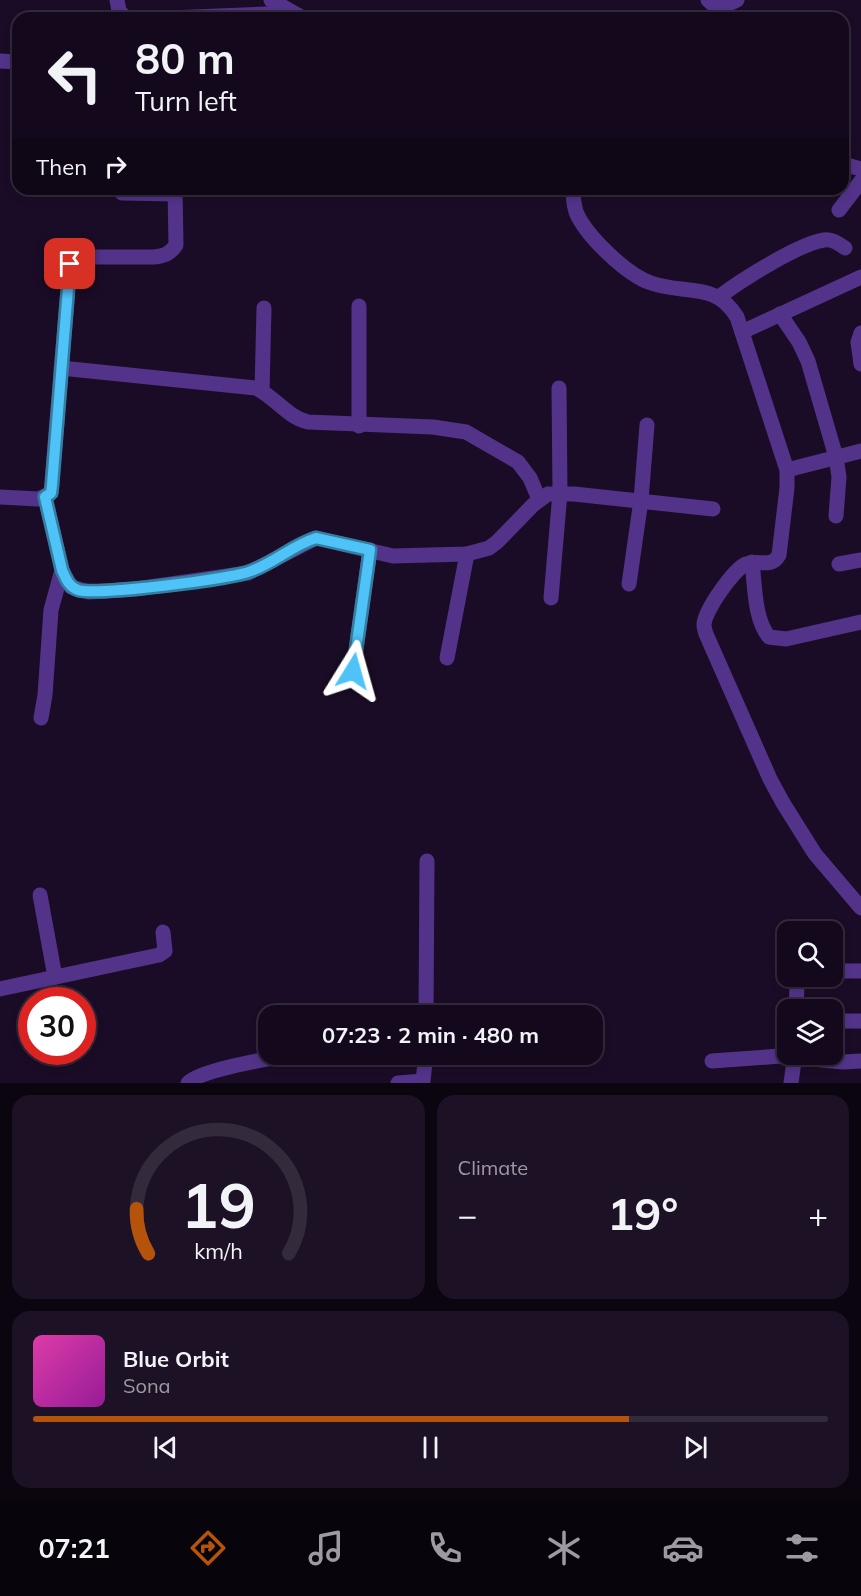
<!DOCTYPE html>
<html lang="en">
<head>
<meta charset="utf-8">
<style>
	:root { --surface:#14091c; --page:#1d1225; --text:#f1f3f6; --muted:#9d9aa3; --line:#332a3b; --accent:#b45309 }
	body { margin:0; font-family:Mulish,sans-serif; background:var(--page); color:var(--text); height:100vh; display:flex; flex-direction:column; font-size:22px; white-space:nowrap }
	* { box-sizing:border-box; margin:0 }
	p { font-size:20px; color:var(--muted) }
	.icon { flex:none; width:33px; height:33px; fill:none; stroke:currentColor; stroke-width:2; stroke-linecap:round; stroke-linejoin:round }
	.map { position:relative; height:1083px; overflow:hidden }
	.drawer { display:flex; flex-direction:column; gap:12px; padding:12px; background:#0b050f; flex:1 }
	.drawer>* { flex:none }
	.top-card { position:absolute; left:12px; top:12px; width:837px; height:183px; border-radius:18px; box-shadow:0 3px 9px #0003,0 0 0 2px var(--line); background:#14091c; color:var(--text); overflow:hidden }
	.buttons { position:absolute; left:777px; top:921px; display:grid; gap:12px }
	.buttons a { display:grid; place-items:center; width:66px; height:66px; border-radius:12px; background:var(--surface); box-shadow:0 3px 9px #0003,0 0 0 2px var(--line); font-size:30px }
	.speed { position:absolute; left:18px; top:987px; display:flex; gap:12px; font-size:30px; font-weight:700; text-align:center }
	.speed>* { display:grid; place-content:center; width:78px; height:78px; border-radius:50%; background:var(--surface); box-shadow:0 3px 9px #0003,0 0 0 2px var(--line); line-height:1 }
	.speed .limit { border:9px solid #d22; background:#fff; color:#111 }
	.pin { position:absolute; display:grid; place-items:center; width:51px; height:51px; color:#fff; margin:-26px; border-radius:12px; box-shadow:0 3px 9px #0006 }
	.me { position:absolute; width:66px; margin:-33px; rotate:8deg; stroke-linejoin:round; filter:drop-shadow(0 0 4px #0008) }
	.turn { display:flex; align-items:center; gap:21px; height:126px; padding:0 24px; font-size:27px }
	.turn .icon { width:78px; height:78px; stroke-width:2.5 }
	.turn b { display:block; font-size:42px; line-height:51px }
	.then { display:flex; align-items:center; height:57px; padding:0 24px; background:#0003; gap:12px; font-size:22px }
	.big { font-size:45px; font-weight:700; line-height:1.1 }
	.drawer .widget { flex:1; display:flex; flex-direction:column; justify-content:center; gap:9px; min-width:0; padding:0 21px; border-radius:18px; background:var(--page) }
	.drawer .dial { align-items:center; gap:0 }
	.dial svg { height:156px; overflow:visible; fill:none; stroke:var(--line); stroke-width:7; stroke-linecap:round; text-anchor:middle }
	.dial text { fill:var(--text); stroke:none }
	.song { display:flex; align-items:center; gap:18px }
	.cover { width:72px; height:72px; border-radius:9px; background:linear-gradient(135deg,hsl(320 70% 55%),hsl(300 70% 35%)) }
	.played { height:6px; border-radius:3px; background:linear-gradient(90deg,var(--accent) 75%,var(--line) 75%) }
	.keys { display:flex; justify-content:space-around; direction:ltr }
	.heat { display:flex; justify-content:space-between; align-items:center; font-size:33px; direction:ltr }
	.drawer .tiles { flex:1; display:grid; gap:12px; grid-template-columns:1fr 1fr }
	.widget:last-child { grid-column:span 2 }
	.trip { position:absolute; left:258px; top:1005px; width:345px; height:60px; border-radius:18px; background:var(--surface); box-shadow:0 3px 9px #0003,0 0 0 2px var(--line); font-weight:700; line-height:60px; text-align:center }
	.dock { display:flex; height:96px; justify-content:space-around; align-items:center; background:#08040b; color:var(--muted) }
	.dock .icon { width:42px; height:42px }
	.dock .selected { color:var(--accent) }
	.dock b { font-size:27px; color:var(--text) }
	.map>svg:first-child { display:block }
</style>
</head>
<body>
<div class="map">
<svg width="861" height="1083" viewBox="0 0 861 1083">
	<rect width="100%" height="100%" fill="#1a0c26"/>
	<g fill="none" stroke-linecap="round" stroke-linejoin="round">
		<g stroke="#53338a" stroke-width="15">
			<polyline points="117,0 119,11 126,18"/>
			<polyline points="271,0 303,18"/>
			<path d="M 708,0 C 717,10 727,5 737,0"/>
			<polyline points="169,18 292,13"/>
			<polyline points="0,61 18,62"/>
			<polyline points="843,164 861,169"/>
			<path d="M 573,189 C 573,196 574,205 576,212 C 586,236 627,275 651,283 C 685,295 715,281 737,317 L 787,470 L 787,488 L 779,555 C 771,569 759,559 746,564 C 734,569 704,611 704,625 C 704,628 705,631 706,634 L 770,779 L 783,803 L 815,854 L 861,908"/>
			<polyline points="122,193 175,194"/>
			<polyline points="839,210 861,181"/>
			<path d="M 720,296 C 742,280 798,244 824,240 C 832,239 838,243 845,248"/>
			<polyline points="359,306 359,426"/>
			<polyline points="780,314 799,342 808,361 836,457 839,477 836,516"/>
			<polyline points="742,332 861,277"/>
			<polyline points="861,333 858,342 861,364"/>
			<path d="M 61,368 L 256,388 C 275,397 287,417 308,422 L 433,427 L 466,432 L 518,462 L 530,478 L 539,499"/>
			<polyline points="262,391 264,308"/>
			<polyline points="787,470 861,451"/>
			<path d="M 0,497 L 38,499 L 51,493 L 70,264 L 81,257 L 154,257 C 164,256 170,254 176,245 L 175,189"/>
			<polyline points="45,497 62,570 71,587 89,592 136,589 248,573 316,538 393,556 467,554 489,548 497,542 533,505 548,494 574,494 713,509"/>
			<path d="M 752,562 C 755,585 754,619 769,637 L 786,639 L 861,622"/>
			<polyline points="839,564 861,560"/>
			<polyline points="629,584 641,500 647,425"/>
			<polyline points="551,598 560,493 559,388"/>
			<polyline points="447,658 467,554"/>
			<polyline points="353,671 370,550"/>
			<polyline points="41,718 45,695 51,610 62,570"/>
			<polyline points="40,895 55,977"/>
			<polyline points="832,971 861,971"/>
			<polyline points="0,989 159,955 165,951 163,932"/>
			<polyline points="796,1010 797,985 808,976"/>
			<polyline points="426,1016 427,861"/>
			<polyline points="832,1021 861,1021"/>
			<polyline points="712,1061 781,1056 843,1062 861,1061"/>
			<path d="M 188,1083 C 200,1070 267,1059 288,1055"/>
			<polyline points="398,1083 423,1081 426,1054"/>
			<polyline points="791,1083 795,1054"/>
		</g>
	</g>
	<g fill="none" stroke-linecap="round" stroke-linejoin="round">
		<defs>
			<path id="route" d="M 70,264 L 52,485 L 51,493 L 45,497 L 62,570 C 66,579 69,587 78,590 C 95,596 232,579 251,571 C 274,563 293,545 316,538 L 370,550 L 353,671"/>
		</defs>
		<use href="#route" stroke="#337fa1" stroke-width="15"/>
		<use href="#route" stroke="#4fc3f7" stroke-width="10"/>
	</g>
</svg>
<div class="buttons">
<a><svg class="icon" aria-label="search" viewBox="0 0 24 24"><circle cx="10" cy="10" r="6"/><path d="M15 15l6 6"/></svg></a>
<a><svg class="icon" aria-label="layers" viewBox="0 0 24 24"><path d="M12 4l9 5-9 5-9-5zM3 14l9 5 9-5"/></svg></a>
</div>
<div class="speed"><div class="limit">30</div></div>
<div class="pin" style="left:70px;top:264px;background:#d93025"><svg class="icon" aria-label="arrive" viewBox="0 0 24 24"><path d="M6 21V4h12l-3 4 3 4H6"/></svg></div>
<svg class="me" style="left:353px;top:671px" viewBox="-20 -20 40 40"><path d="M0-17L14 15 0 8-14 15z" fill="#4fc3f7" stroke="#fff" stroke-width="4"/></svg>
<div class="trip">07:23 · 2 min · 480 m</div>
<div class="top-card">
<div class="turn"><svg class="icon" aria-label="left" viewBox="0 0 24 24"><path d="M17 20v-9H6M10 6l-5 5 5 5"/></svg><div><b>80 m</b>Turn left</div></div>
<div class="then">Then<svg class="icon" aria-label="right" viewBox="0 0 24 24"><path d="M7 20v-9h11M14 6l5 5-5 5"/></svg></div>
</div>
</div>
<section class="drawer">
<div class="tiles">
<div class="widget dial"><svg viewBox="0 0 100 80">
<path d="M14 69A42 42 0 1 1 86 69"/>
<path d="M14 69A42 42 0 0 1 8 46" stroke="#b45309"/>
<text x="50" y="56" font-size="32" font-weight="700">19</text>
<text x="50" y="72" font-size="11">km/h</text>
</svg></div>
<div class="widget"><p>Climate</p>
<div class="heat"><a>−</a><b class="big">19°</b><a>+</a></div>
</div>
<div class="widget">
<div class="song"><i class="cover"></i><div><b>Blue Orbit</b><p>Sona</p></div></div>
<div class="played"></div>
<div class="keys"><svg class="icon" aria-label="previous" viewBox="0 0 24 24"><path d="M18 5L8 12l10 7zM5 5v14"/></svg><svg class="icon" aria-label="pause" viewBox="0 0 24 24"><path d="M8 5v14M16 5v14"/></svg><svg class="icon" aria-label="next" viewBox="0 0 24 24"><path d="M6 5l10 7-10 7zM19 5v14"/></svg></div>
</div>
</div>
</section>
<nav class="dock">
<b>07:21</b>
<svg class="icon selected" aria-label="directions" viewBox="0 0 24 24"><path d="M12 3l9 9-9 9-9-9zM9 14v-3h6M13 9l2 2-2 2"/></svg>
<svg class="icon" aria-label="music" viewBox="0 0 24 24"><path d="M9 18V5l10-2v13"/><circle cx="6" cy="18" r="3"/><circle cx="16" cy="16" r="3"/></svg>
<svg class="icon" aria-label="phone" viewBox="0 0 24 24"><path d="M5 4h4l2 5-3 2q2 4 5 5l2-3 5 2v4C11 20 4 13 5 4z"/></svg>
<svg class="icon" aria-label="climate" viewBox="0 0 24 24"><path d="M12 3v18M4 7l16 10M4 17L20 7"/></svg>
<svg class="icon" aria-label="car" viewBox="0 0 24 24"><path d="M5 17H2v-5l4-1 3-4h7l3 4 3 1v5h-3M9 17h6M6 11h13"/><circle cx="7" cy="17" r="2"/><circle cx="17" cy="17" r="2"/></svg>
<svg class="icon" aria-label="filters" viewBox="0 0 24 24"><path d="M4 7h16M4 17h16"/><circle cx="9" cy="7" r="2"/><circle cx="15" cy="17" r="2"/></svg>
</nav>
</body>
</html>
